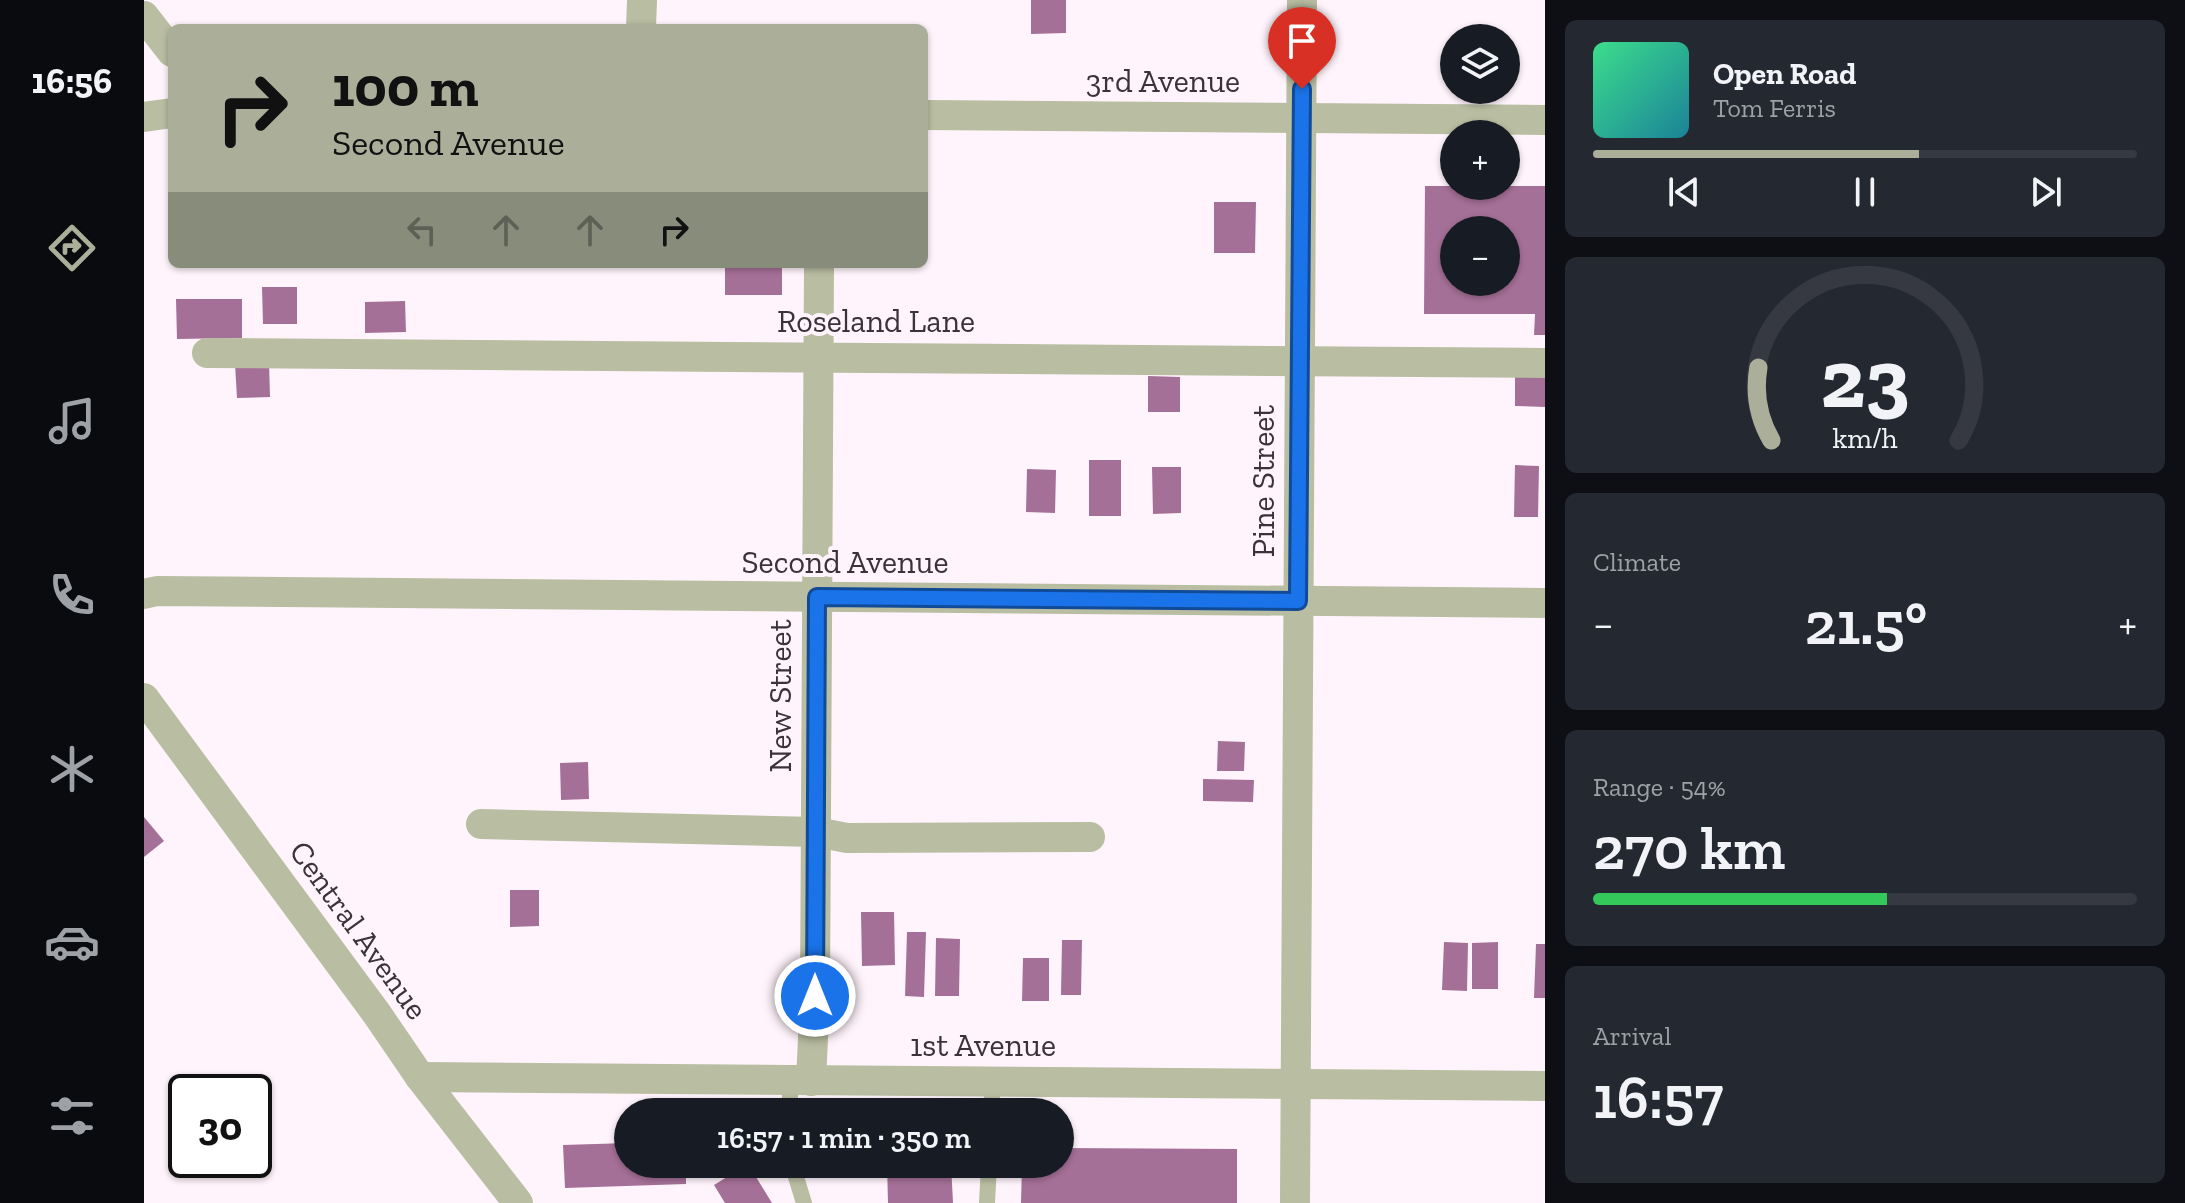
<!DOCTYPE html>
<html lang="en">
<head>
<meta charset="utf-8">
<style>
	:root { --surface:#171b24; --page:#242831; --text:#f1f3f6; --muted:#9ea1a6; --line:#363941; --accent:#abaf9a }
	body { margin:0; font-family:"Zilla Slab",serif; background:var(--page); color:var(--text); height:100vh; display:flex; flex-direction:column; font-size:30px; white-space:nowrap }
	* { box-sizing:border-box; margin:0 }
	p { font-size:26px; color:var(--muted) }
	.icon { flex:none; width:44px; height:44px; fill:none; stroke:currentColor; stroke-width:2; stroke-linecap:round; stroke-linejoin:round }
	.map { position:relative; flex:1; overflow:hidden }
	.drawer { display:flex; flex-direction:column; gap:20px; padding:20px; background:#0d0f14; width:640px }
	.drawer>* { flex:none }
	.banner { position:absolute; left:24px; top:24px; width:760px; height:244px; border-radius:12px; box-shadow:0 2px 6px #0004; background:#abaf9a; color:#111; overflow:hidden }
	.fabs { position:absolute; left:1296px; top:24px; display:grid; gap:16px }
	.fabs a { display:grid; place-items:center; width:80px; height:80px; border-radius:50%; background:var(--surface); box-shadow:0 2px 6px #0004; font-size:40px }
	.speed { position:absolute; left:24px; top:1074px; display:flex; gap:16px; font-size:40px; font-weight:700; text-align:center }
	.speed>* { display:grid; place-content:center; width:104px; height:104px; border-radius:50%; background:var(--surface); box-shadow:0 2px 6px #0004; line-height:1 }
	.speed .limit { border:4px solid #111; border-radius:12px; background:#fff; color:#111 }
	.pin { position:absolute; display:grid; place-items:center; width:68px; height:68px; color:#fff; margin:-82px -34px; border-radius:50% 50% 50% 0; rotate:-45deg; box-shadow:0 0 8px #0007 }
	.pin .icon { rotate:45deg }
	.me { position:absolute; width:88px; margin:-44px; rotate:0deg; stroke-linejoin:round; filter:drop-shadow(0 0 6px #0008) }
	.turn { display:flex; align-items:center; gap:28px; height:168px; padding:0 32px; font-size:36px }
	.turn .icon { width:104px; height:104px; stroke-width:2.5 }
	.turn b { display:block; font-size:56px; line-height:68px }
	.lanes { display:flex; align-items:center; height:76px; padding:0 32px; background:#0003; justify-content:center; gap:40px; direction:ltr }
	.lanes .off { opacity:.35 }
	.big { font-size:60px; font-weight:600; line-height:1.1 }
	.drawer .widget { flex:1; display:flex; flex-direction:column; justify-content:center; gap:12px; min-width:0; padding:0 28px; border-radius:12px; background:var(--page) }
	.drawer .dial { align-items:center; gap:0 }
	.dial svg { height:208px; overflow:visible; fill:none; stroke:var(--line); stroke-width:7; stroke-linecap:round; text-anchor:middle }
	.dial text { fill:var(--text); stroke:none }
	.song { display:flex; align-items:center; gap:24px }
	.cover { width:96px; height:96px; border-radius:12px; background:linear-gradient(135deg,hsl(150 70% 55%),hsl(190 70% 35%)) }
	.played { height:8px; border-radius:4px; background:linear-gradient(90deg,var(--accent) 60%,var(--line) 60%) }
	.keys { display:flex; justify-content:space-around; direction:ltr }
	.heat { display:flex; justify-content:space-between; align-items:center; font-size:44px; direction:ltr }
	.charge { height:12px; border-radius:6px; background:linear-gradient(90deg,#34c759 54%,var(--line) 0) }
	.trip { position:absolute; left:470px; top:1098px; width:460px; height:80px; border-radius:40px; background:var(--surface); box-shadow:0 2px 6px #0004; font-weight:600; line-height:80px; text-align:center }
	main { display:flex; flex:1; min-height:0 }
	.tabs { display:flex; flex-direction:column; width:144px; justify-content:space-around; align-items:center; background:#090b0e; color:var(--muted) }
	.tabs .icon { width:56px; height:56px }
	.tabs .on { color:var(--accent) }
	.tabs b { font-size:36px; color:var(--text) }
	.map>svg:first-child { display:block }
</style>
</head>
<body>
<main>
<nav class="tabs">
<b>16:56</b>
<svg class="icon on" aria-label="directions" viewBox="0 0 24 24"><path d="M12 3l9 9-9 9-9-9zM9 14v-3h6M13 9l2 2-2 2"/></svg>
<svg class="icon" aria-label="music" viewBox="0 0 24 24"><path d="M9 18V5l10-2v13"/><circle cx="6" cy="18" r="3"/><circle cx="16" cy="16" r="3"/></svg>
<svg class="icon" aria-label="phone" viewBox="0 0 24 24"><path d="M5 4h4l2 5-3 2q2 4 5 5l2-3 5 2v4C11 20 4 13 5 4z"/></svg>
<svg class="icon" aria-label="climate" viewBox="0 0 24 24"><path d="M12 3v18M4 7l16 10M4 17L20 7"/></svg>
<svg class="icon" aria-label="car" viewBox="0 0 24 24"><path d="M5 17H2v-5l4-1 3-4h7l3 4 3 1v5h-3M9 17h6M6 11h13"/><circle cx="7" cy="17" r="2"/><circle cx="17" cy="17" r="2"/></svg>
<svg class="icon" aria-label="filters" viewBox="0 0 24 24"><path d="M4 7h16M4 17h16"/><circle cx="9" cy="7" r="2"/><circle cx="15" cy="17" r="2"/></svg>
</nav>
<div class="map">
<svg width="1401" height="1203" viewBox="0 0 1401 1203">
	<rect width="100%" height="100%" fill="#fff4fb"/>
	<g fill="#a57097" fill-rule="evenodd">
		<polygon points="887,0 922,0 922,33 887,34"/>
		<path d="M 1281,186 L 1401,186 L 1401,335 L 1390,335 L 1391,314 L 1280,314 ZM 1310,230 L 1362,230 L 1362,282 L 1310,282 Z"/>
		<polygon points="1070,202 1112,202 1111,253 1070,253"/>
		<polygon points="581,266 638,267 638,295 581,295"/>
		<polygon points="118,287 153,287 153,324 119,324"/>
		<polygon points="32,299 98,299 98,338 33,339"/>
		<polygon points="261,301 262,332 221,333 221,302"/>
		<polygon points="125,362 126,397 93,398 91,364"/>
		<polygon points="1371,375 1401,376 1401,407 1371,406"/>
		<polygon points="1004,376 1036,377 1036,412 1004,412"/>
		<rect x="945" y="460" width="32" height="56"/>
		<polygon points="1371,465 1395,466 1394,517 1370,517"/>
		<polygon points="1008,467 1037,467 1037,513 1009,514"/>
		<polygon points="883,469 912,470 911,513 882,512"/>
		<polygon points="1074,741 1101,742 1100,771 1073,771"/>
		<polygon points="444,762 445,799 417,800 416,763"/>
		<polygon points="1059,779 1110,780 1109,802 1059,801"/>
		<polygon points="0,817 20,841 0,857"/>
		<polygon points="366,890 395,890 395,926 366,927"/>
		<polygon points="717,912 750,912 751,965 718,966"/>
		<polygon points="763,932 782,932 780,997 761,996"/>
		<polygon points="792,938 816,939 815,996 791,996"/>
		<polygon points="918,940 938,940 937,995 917,995"/>
		<polygon points="1300,942 1324,943 1323,991 1298,990"/>
		<polygon points="1354,942 1354,989 1328,989 1328,943"/>
		<polygon points="1392,944 1401,944 1401,998 1390,998"/>
		<polygon points="879,958 905,958 905,1001 878,1001"/>
		<polygon points="484,1143 484,1164 542,1164 542,1184 421,1188 419,1145"/>
		<polygon points="916,1148 1093,1149 1093,1203 877,1203 878,1164 916,1164"/>
		<polygon points="604,1164 628,1203 581,1203 570,1185"/>
		<polygon points="743,1164 807,1164 809,1203 744,1203"/>
	</g>
	<g fill="none" stroke-linecap="round" stroke-linejoin="round">
		<g stroke="#b9bda1" stroke-width="16">
			<polyline points="646,1080 646,1112"/>
			<polyline points="847,1112 849,1081"/>
			<polyline points="648,1164 660,1203"/>
			<polyline points="843,1203 845,1164"/>
		</g>
		<g stroke="#b9bda1" stroke-width="30">
			<polyline points="0,16 28,52"/>
			<polyline points="497,28 498,0"/>
			<polyline points="780,115 1401,120"/>
			<polyline points="0,117 28,113"/>
			<polyline points="63,353 1401,363"/>
			<polyline points="0,594 13,591 1401,603"/>
			<polyline points="0,698 233,1014 276,1077 374,1203"/>
			<polyline points="337,824 672,832 703,838 946,837"/>
			<polyline points="276,1077 1401,1086"/>
			<polyline points="667,1081 671,996 675,264"/>
			<polyline points="1151,1203 1158,0"/>
		</g>
	</g>
	<g fill="none" stroke-linecap="round" stroke-linejoin="round">
		<defs>
			<polyline id="route" points="671,996 673,597 1154,601 1158,89"/>
		</defs>
		<use href="#route" stroke="#114b97" stroke-width="20"/>
		<use href="#route" stroke="#1a73e8" stroke-width="14"/>
	</g>
	<g text-anchor="middle" stroke-width="8" stroke-linejoin="round" paint-order="stroke">
		<g font-size="32" fill="#3a3338" stroke="#fff4fb">
			<text x="1019" y="92">3rd Avenue</text>
			<text x="732" y="332">Roseland Lane</text>
			<text transform="translate(1119 481) rotate(-90)" y="11">Pine Street</text>
			<text x="701" y="573">Second Avenue</text>
			<text transform="translate(636 696) rotate(-90)" y="11">New Street</text>
			<text transform="translate(215 930) rotate(54)" y="11">Central Avenue</text>
			<text x="839" y="1056">1st Avenue</text>
		</g>
	</g>
</svg>
<div class="fabs">
<a><svg class="icon" aria-label="layers" viewBox="0 0 24 24"><path d="M12 4l9 5-9 5-9-5zM3 14l9 5 9-5"/></svg></a>
<a>+</a>
<a>−</a>
</div>
<div class="speed"><div class="limit">30</div></div>
<div class="pin" style="left:1158px;top:89px;background:#d93025"><svg class="icon" aria-label="arrive" viewBox="0 0 24 24"><path d="M6 21V4h12l-3 4 3 4H6"/></svg></div>
<svg class="me" style="left:671px;top:996px" viewBox="-20 -20 40 40"><circle r="17" fill="#1a73e8" stroke="#fff" stroke-width="3"/><path d="M0-11L8 9 0 5-8 9z" fill="#fff"/></svg>
<div class="trip">16:57 · 1 min · 350 m</div>
<div class="banner">
<div class="turn"><svg class="icon" aria-label="right" viewBox="0 0 24 24"><path d="M7 20v-9h11M14 6l5 5-5 5"/></svg><div><b>100 m</b>Second Avenue</div></div>
<div class="lanes"><svg class="icon off" aria-label="left" viewBox="0 0 24 24"><path d="M17 20v-9H6M10 6l-5 5 5 5"/></svg><svg class="icon off" aria-label="ahead" viewBox="0 0 24 24"><path d="M12 20V5M6 11l6-6 6 6"/></svg><svg class="icon off" aria-label="ahead" viewBox="0 0 24 24"><path d="M12 20V5M6 11l6-6 6 6"/></svg><svg class="icon" aria-label="right" viewBox="0 0 24 24"><path d="M7 20v-9h11M14 6l5 5-5 5"/></svg></div>
</div>
</div>
<section class="drawer">
<div class="widget">
<div class="song"><i class="cover"></i><div><b>Open Road</b><p>Tom Ferris</p></div></div>
<div class="played"></div>
<div class="keys"><svg class="icon" aria-label="previous" viewBox="0 0 24 24"><path d="M18 5L8 12l10 7zM5 5v14"/></svg><svg class="icon" aria-label="pause" viewBox="0 0 24 24"><path d="M8 5v14M16 5v14"/></svg><svg class="icon" aria-label="next" viewBox="0 0 24 24"><path d="M6 5l10 7-10 7zM19 5v14"/></svg></div>
</div>
<div class="widget dial"><svg viewBox="0 0 100 80">
<path d="M14 69A42 42 0 1 1 86 69"/>
<path d="M14 69A42 42 0 0 1 9 41" stroke="#abaf9a"/>
<text x="50" y="56" font-size="32" font-weight="700">23</text>
<text x="50" y="72" font-size="11">km/h</text>
</svg></div>
<div class="widget"><p>Climate</p>
<div class="heat"><a>−</a><b class="big">21.5°</b><a>+</a></div>
</div>
<div class="widget"><p>Range · 54%</p><b class="big">270 km</b><div class="charge"></div></div>
<div class="widget"><p>Arrival</p><b class="big">16:57</b></div>
</section>
</main>
</body>
</html>
